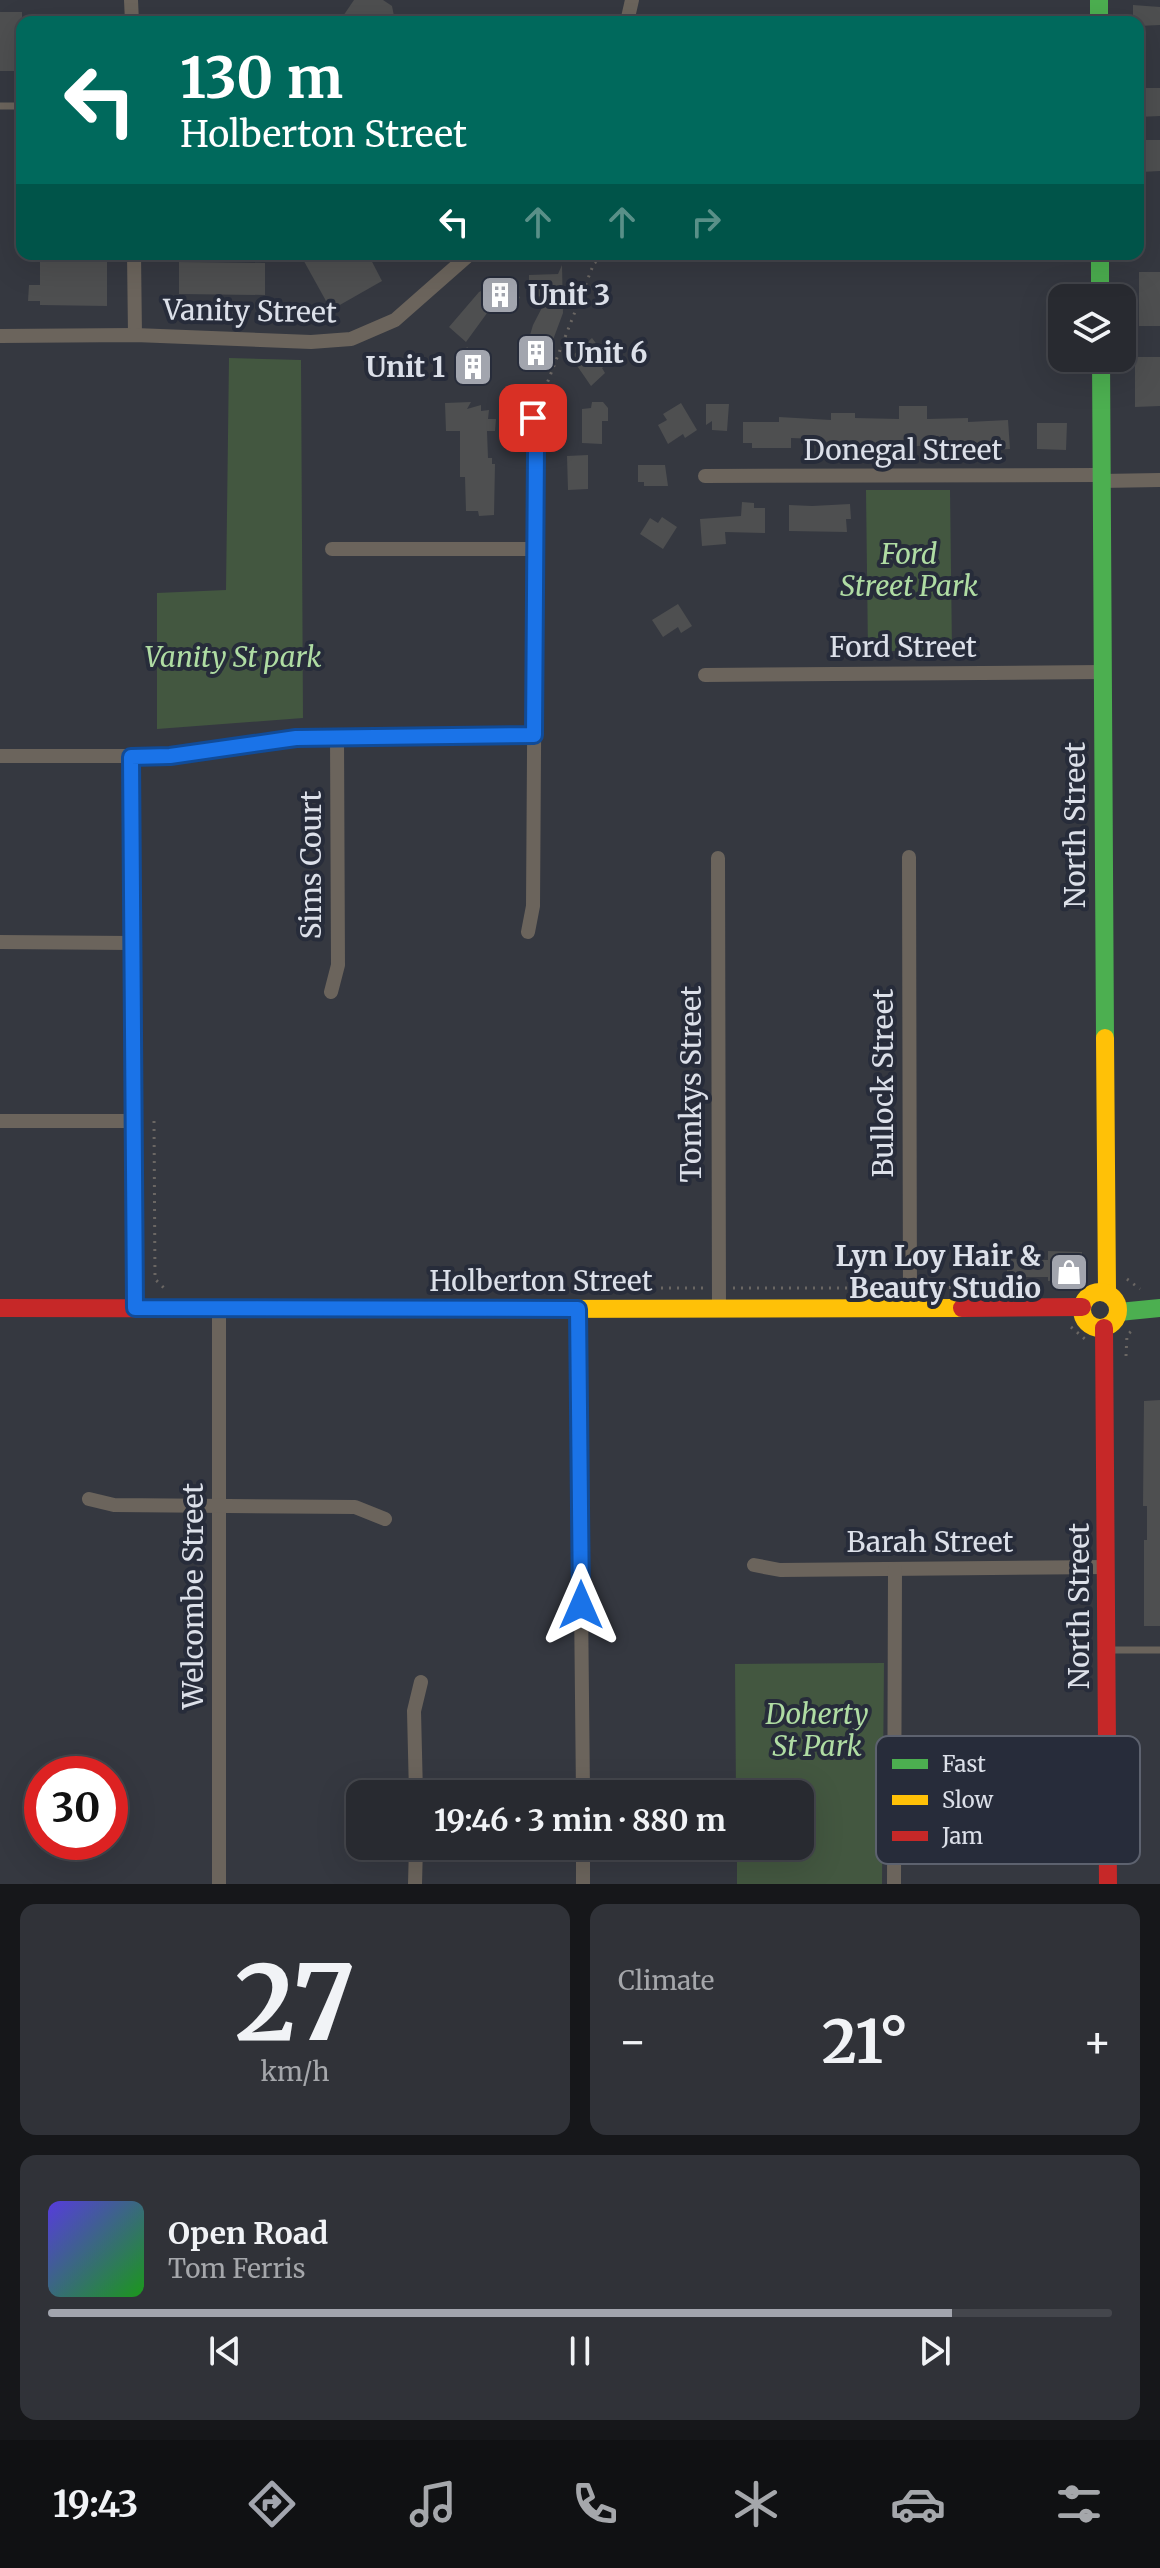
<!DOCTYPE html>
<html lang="en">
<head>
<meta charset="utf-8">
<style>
	:root { --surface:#282a30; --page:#303238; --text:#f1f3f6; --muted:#a5a7ab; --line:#44464c; --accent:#a2a5ae }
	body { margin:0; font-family:Merriweather,serif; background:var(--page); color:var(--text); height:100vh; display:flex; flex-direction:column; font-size:30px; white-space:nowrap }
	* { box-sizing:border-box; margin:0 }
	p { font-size:26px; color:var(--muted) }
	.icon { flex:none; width:44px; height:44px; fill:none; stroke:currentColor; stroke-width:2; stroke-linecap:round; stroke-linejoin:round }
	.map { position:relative; height:1884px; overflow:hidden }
	.drawer { display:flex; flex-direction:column; gap:20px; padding:20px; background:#16171a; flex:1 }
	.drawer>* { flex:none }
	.banner { position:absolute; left:16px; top:16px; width:1128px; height:244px; border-radius:16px; box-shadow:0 8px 32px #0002,0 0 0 2px var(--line); background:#00695c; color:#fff; overflow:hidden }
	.buttons { position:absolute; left:1048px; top:284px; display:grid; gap:16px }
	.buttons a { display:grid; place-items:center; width:88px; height:88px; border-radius:16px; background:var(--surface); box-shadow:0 8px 32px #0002,0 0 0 2px var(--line); font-size:40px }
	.speed { position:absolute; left:24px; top:1756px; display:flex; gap:16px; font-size:40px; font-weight:700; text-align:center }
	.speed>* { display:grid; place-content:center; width:104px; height:104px; border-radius:50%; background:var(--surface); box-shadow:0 8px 32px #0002,0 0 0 2px var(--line); line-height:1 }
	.speed .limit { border:12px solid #d22; background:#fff; color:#111 }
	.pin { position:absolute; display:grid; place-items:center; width:68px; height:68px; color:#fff; margin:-34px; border-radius:16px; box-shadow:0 4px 12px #0006 }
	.me { position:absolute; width:88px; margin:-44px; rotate:0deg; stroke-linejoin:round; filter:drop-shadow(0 0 6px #0008) }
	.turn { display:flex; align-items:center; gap:28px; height:168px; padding:0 32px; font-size:36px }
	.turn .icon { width:104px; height:104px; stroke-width:2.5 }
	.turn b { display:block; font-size:56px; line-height:68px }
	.lanes { display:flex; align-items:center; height:76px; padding:0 32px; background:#0003; justify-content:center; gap:40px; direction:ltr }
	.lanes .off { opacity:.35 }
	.big { font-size:60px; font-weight:700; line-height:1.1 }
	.drawer .card { flex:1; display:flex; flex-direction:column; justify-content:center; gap:12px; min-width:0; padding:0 28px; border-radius:16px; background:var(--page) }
	.drawer .dial { align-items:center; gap:0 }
	.dial b { font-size:104px; line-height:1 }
	.song { display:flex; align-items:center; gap:24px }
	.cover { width:96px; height:96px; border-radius:12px; background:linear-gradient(135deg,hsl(250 70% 55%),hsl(120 70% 35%)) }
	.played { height:8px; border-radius:4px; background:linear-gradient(90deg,var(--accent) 85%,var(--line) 85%) }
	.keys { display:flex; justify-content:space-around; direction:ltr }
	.heat { display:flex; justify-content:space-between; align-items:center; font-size:44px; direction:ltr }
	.drawer .tiles { flex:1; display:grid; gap:20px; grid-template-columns:1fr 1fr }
	.card:last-child { grid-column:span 2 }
	.trip { position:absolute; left:346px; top:1780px; width:468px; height:80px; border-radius:16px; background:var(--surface); box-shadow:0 8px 32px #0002,0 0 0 2px var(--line); font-weight:700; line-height:80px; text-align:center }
	.tab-bar { display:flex; height:128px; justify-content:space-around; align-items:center; background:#101113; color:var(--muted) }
	.tab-bar .icon { width:56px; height:56px }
	.tab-bar .active { color:var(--accent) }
	.tab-bar b { font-size:36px; color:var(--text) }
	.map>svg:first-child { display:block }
</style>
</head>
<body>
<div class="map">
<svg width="1160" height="1884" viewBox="0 0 1160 1884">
	<rect width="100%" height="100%" fill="#353840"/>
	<g fill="#435740">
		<polygon points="229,358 301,360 303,718 157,729 157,593 226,590"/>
		<polygon points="866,490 950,490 952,651 868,651"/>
		<polygon points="884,1663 882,1884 737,1884 737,1846 800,1846 800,1794 736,1794 735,1664"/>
	</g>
	<g fill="#4e4f50">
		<polygon points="354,0 383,0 392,6 394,16 390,22 339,22"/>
		<polygon points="1133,5 1160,7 1160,25 1138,26 1138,22 1133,22"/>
		<rect x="0" y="12" width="22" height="59"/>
		<polygon points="1138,88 1160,88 1160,116 1138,117"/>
		<polygon points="1138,140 1160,140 1160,171 1141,172"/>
		<polygon points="40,254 71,254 71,261 107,261 107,306 40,305 40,301 28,301 29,285 40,285"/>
		<polygon points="300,254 368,254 382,281 331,310"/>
		<polygon points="179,262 265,263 265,295 179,294"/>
		<polygon points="562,265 563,313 541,372 521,365 533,325 548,296 529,297 529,275 558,274"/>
		<rect x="1139" y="272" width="21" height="54"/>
		<polygon points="510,277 520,298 490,309 466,342 449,327 479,292"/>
		<polygon points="592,338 610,362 602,368 605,373 591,386 571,357"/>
		<polygon points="467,347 492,368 481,385 454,366"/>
		<polygon points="1135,357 1160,357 1160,406 1135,407"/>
		<polygon points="471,402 467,409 481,405 481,411 489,410 488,419 496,419 495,431 487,431 488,458 492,458 492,464 495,464 494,515 479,516 478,511 466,511 465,477 460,477 460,431 446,431 445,403"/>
		<polygon points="592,402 603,402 608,408 608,421 602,421 602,444 582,443 582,409 591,408"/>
		<polygon points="681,403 697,430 685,438 683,434 668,444 658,425 667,420 663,414"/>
		<polygon points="706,404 729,404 727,431 712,430 712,421 706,425"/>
		<polygon points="899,406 927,406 927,419 968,418 968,422 1008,420 1010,449 991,450 990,446 956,447 956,442 909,447 909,440 880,440 880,447 840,448 840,444 818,443 818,439 791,438 791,448 752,448 752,443 743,443 743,422 779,422 779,417 831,420 831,413 855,413 855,418 899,419"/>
		<polygon points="1037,423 1067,423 1066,450 1037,449"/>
		<polygon points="588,455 588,489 568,490 567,456"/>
		<polygon points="638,465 665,465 668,486 644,486 644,482 638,482"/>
		<polygon points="742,502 754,503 754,508 765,508 765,533 725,532 726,544 702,546 700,519 741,516"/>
		<polygon points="850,504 851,519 846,519 847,532 789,531 789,505 812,506"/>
		<polygon points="662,517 677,527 663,549 640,534 650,518 658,523"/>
		<polygon points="678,604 692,626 681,633 678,627 663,637 652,620"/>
		<polygon points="1048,1251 1082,1252 1082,1278 1048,1281 1048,1277 1022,1277 1022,1281 1007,1281 1007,1259 1048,1260"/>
		<polygon points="1160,1400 1160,1626 1144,1626 1144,1540 1147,1540 1147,1506 1143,1506 1144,1401"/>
	</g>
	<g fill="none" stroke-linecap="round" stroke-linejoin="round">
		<g stroke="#6a6663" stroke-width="3" stroke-dasharray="2 6" stroke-linecap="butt">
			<polyline points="539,404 594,263 609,254"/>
			<polyline points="154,1121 155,1279 165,1289"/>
			<polyline points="1127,1279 1140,1289"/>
			<polyline points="1072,1287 1080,1283 1087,1274"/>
			<polyline points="429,1288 705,1288"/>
			<polyline points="733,1288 897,1288"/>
			<polyline points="925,1288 985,1287"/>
			<polyline points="1071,1327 1086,1340"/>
			<polyline points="1126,1356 1127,1335 1135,1328"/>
		</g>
		<g stroke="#6b645c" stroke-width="7">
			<polyline points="0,106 22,106"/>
			<polyline points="1109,1650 1160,1650"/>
		</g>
		<g stroke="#6b645c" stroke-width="14">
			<polyline points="131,0 132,22"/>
			<polyline points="627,22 632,0"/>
			<polyline points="134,254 135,335"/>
			<polyline points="0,336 135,335 311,342 351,339 395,320 470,254"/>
			<polyline points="705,476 1101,475"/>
			<polyline points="1101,481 1160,480"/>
			<polyline points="332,549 535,549"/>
			<polyline points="705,675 1102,672"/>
			<polyline points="0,756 170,756 296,738 534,735"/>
			<polyline points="131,757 135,1308"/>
			<polyline points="909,857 910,1308"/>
			<polyline points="718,858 719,1309"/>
			<polyline points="528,932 533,906 536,451 533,418"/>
			<polyline points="0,942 131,943"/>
			<polyline points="331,992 338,965 337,737"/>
			<polyline points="0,1121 133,1121"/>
			<polyline points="219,1309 219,1884"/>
			<polyline points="578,1309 583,1794"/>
			<polyline points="89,1499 114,1505 355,1507 385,1519"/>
			<polyline points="754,1565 780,1570 1107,1567"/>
			<polyline points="416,1792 583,1790"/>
			<polyline points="416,1794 414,1711 421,1682"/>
			<polyline points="583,1846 583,1884"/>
			<polyline points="415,1884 416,1846"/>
			<polyline points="894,1884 895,1569"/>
		</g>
		<g stroke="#4caf50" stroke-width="18">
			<polyline points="1099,0 1099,22"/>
			<polyline points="1100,254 1100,298"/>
			<polyline points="1101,358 1105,1038"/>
			<polyline points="1119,1312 1160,1308"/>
		</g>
		<g stroke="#ffc107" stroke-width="18">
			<polyline points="1105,1038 1107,1292"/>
			<circle cx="1100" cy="1310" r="18"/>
			<polyline points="490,1309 962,1308"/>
		</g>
		<g stroke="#c62828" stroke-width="18">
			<polyline points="0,1308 490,1309"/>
			<polyline points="962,1308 1082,1307"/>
			<polyline points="1104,1328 1108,1884"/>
		</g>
	</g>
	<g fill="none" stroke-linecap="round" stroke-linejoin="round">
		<defs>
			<polyline id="route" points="533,418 536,451 534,735 296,738 170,756 131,757 135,1308 578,1309 581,1605"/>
		</defs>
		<use href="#route" stroke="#114b97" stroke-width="20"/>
		<use href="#route" stroke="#1a73e8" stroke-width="14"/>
	</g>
	<defs>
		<symbol id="building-square" viewBox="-11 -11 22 22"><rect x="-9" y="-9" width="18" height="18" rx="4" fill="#a2a5ae" stroke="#272c3a"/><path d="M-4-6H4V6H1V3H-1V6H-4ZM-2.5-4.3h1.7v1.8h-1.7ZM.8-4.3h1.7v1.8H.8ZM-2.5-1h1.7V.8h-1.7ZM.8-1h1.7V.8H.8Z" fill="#fff"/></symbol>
		<symbol id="shop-square" viewBox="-11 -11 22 22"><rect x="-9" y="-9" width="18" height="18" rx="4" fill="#a2a5ae" stroke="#272c3a"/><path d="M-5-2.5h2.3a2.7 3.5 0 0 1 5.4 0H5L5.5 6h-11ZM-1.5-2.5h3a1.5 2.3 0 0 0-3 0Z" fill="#fff"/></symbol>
	</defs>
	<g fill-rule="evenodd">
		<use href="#building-square" x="478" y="273" width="44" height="44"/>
		<use href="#building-square" x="514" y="331" width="44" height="44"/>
		<use href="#building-square" x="451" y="345" width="44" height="44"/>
		<use href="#shop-square" x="1047" y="1250" width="44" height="44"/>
	</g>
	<g text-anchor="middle" stroke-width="8" stroke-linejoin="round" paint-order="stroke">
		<g font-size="28" font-weight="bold" fill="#dce0e9" stroke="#272c3a" text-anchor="start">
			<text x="528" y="305">Unit 3</text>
			<text x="564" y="363">Unit 6</text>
			<text x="445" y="377" text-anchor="end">Unit 1</text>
			<text x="1041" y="1266" text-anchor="end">Lyn Loy Hair &amp;<tspan x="1041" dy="32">Beauty Studio</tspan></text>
		</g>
		<g font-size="28" fill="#dce0e9" stroke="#272c3a">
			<text transform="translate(250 311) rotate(1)" y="10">Vanity Street</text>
			<text x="903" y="460">Donegal Street</text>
			<text x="903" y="657">Ford Street</text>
			<text transform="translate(1075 825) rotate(-90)" y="10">North Street</text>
			<text transform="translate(311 865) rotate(-90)" y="10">Sims Court</text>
			<text transform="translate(883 1083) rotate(-90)" y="10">Bullock Street</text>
			<text transform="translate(691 1084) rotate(-90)" y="10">Tomkys Street</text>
			<text x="541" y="1291">Holberton Street</text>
			<text x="930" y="1552">Barah Street</text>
			<text transform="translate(193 1596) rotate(-90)" y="10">Welcombe Street</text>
			<text transform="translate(1079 1606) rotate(-90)" y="10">North Street</text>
		</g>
		<g font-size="28" font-style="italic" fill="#afdca3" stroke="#272c3a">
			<text x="909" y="564">Ford<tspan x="909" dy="32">Street Park</tspan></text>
			<text x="233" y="667">Vanity St park</text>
			<text x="817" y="1724">Doherty<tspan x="817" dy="32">St Park</tspan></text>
		</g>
	</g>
	<rect x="876" y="1736" width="264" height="128" rx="12" fill="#272c3a" stroke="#5d626f" stroke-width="2"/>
	<rect x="892" y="1759" width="36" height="10" fill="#4caf50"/>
	<rect x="892" y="1795" width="36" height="10" fill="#ffc107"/>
	<rect x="892" y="1831" width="36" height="10" fill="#c62828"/>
	<g font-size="22" fill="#dce0e9">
		<text x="942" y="1772">Fast</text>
		<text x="942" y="1808">Slow</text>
		<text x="942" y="1844">Jam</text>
	</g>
</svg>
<div class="buttons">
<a><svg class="icon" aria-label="layers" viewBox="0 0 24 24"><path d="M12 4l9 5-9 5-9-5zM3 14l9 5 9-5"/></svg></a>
</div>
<div class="speed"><div class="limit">30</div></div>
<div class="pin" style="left:533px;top:418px;background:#d93025"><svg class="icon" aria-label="arrive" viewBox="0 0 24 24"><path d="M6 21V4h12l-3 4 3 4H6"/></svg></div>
<svg class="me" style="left:581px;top:1605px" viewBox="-20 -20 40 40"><path d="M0-17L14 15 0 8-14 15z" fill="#1a73e8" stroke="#fff" stroke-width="4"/></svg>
<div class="trip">19:46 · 3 min · 880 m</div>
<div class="banner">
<div class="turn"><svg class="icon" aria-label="left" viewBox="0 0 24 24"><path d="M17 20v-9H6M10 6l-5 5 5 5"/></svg><div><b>130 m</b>Holberton Street</div></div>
<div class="lanes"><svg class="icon" aria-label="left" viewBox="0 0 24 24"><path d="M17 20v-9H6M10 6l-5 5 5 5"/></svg><svg class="icon off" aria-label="ahead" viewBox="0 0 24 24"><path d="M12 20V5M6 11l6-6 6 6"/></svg><svg class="icon off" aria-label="ahead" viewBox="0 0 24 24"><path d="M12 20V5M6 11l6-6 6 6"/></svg><svg class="icon off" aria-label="right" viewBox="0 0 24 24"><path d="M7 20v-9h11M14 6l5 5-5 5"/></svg></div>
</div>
</div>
<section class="drawer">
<div class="tiles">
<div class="card dial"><b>27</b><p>km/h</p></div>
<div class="card"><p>Climate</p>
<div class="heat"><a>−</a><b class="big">21°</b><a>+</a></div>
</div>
<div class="card">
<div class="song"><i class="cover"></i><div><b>Open Road</b><p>Tom Ferris</p></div></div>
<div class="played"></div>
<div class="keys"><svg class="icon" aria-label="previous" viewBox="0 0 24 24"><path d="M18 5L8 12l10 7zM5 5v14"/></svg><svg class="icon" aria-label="pause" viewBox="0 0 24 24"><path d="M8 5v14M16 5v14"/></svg><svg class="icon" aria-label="next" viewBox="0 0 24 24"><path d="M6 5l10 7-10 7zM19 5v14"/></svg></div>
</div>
</div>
</section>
<nav class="tab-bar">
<b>19:43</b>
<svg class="icon active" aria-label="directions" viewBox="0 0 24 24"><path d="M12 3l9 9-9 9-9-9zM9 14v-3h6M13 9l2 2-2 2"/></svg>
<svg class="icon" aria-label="music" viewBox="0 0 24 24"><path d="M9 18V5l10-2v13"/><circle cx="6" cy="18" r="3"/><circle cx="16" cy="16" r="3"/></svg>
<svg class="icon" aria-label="phone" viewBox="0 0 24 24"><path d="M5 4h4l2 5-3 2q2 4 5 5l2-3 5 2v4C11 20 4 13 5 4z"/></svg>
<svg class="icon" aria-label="climate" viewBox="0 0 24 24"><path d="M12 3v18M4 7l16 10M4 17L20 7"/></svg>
<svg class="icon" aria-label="car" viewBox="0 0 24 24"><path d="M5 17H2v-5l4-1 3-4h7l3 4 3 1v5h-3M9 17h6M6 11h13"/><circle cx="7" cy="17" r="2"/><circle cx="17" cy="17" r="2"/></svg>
<svg class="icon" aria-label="filters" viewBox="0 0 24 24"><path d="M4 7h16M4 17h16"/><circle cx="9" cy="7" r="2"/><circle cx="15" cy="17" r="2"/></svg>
</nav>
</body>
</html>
